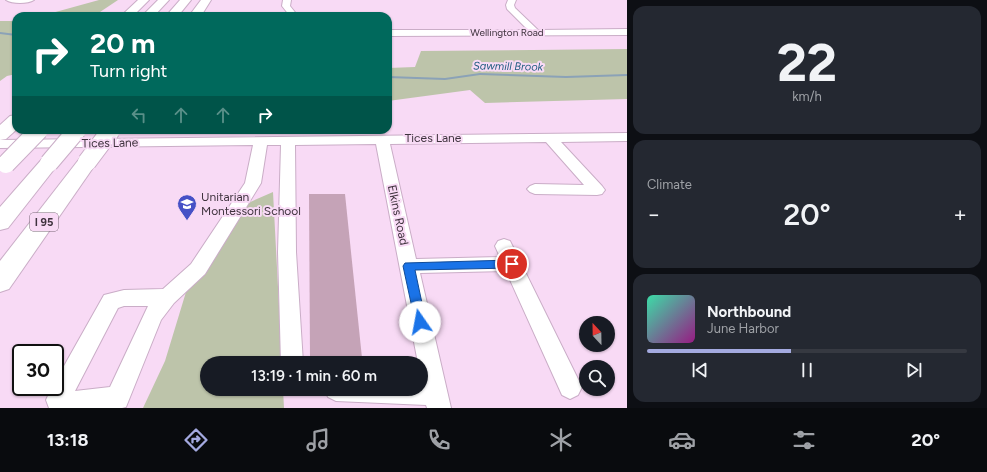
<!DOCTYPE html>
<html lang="en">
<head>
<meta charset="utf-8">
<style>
	:root { --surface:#171b24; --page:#242831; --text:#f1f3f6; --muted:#9ea1a6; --line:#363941; --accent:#a4aae0 }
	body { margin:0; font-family:Figtree,sans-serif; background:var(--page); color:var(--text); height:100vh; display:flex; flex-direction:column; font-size:15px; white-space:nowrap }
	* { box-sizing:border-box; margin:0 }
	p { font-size:13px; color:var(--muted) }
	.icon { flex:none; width:22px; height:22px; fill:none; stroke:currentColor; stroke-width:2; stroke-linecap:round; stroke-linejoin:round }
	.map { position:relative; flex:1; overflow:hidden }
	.panel { display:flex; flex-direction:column; gap:6px; padding:6px; background:#0d0f14; width:360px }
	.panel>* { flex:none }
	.hud { position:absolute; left:12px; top:12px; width:380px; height:122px; border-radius:12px; box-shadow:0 1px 3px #0004; background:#00695c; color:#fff; overflow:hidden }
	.needle { width:26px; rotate:338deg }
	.fabs { position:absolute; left:579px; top:316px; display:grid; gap:8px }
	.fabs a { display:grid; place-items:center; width:36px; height:36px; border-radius:50%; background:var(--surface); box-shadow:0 1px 3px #0004; font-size:20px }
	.speed { position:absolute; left:12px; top:344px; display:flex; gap:8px; font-size:20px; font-weight:700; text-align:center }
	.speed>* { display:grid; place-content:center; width:52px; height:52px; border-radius:50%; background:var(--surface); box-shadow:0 1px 3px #0004; line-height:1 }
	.speed .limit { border:2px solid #111; border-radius:6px; background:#fff; color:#111 }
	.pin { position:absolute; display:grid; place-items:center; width:34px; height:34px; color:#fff; margin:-17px; border:2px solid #fff; border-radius:50%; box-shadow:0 1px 4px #0007 }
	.me { position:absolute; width:44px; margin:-22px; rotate:348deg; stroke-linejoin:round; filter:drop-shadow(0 0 3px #0008) }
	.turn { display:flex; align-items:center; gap:14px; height:84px; padding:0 12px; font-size:18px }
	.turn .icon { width:52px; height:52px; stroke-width:2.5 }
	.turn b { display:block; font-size:28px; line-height:34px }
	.lanes { display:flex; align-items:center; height:38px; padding:0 12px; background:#0003; justify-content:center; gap:20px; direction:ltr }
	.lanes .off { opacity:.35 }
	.big { font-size:30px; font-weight:600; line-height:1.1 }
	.panel .card { flex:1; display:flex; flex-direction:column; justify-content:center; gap:6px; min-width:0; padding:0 14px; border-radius:12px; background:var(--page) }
	.panel .dial { align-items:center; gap:0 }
	.dial b { font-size:52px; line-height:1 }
	.song { display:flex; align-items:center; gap:12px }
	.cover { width:48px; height:48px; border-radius:6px; background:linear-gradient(135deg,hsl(160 70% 55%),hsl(310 70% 35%)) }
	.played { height:4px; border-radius:2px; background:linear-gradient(90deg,var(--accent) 45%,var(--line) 45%) }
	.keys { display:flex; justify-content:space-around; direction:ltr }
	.heat { display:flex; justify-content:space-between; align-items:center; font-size:22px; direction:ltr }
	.trip { position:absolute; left:200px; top:356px; width:228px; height:40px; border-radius:20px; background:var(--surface); box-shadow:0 1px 3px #0004; font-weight:600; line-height:40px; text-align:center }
	.menu { display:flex; height:64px; justify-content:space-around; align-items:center; background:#090b0e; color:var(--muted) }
	.menu .icon { width:28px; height:28px }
	.menu .selected { color:var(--accent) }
	.menu b { font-size:18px; color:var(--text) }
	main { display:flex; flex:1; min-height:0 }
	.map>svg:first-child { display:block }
</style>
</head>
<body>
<main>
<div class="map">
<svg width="627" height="408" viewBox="0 0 627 408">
	<rect width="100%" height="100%" fill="#f8daf5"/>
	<g fill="#bdc4aa">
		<polygon points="99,0 118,0 94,16 41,16"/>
		<polygon points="0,21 16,21 16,74 7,76 0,81"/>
		<polygon points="627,49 627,99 485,103 470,90 388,101 388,68 415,67 421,51"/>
		<polygon points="273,192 282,363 207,363 207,389 283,389 284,408 143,408 165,361 193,269 248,203"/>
	</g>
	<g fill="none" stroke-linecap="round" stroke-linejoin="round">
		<g fill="#8ba2b7" fill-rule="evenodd">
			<polygon points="0,32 16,34 16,36 0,34"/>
			<polygon points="480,73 566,76 627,74 627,76 566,78 480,75 445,80 388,78 388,76 445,78"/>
		</g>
	</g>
	<polygon fill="#c5a3b7" points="309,194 345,194 362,358 310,358"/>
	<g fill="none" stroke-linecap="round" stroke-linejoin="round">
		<defs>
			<g id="minor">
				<path d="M 6,0 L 34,0 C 28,4 12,4 6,0 Z"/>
				<polygon points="283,0 291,0 290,6 298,16 290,16 282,6"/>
				<polygon points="508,0 516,0 514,5 515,8 538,30 627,29 627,35 388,36 388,30 528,30 507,9 506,5"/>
				<path d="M 627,133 L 627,141 L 561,142 L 602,186 L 605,190 L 602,194 L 597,195 L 535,194 L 530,192 L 527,189 L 530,186 L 535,184 L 584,185 L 546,142 L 390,144 L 416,259 L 500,257 L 495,246 L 498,241 L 504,239 L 510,241 L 578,379 L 582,387 L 578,395 L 570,399 L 562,395 L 506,271 L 420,273 L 451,408 L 427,408 L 426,405 L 336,401 L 328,397 L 324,389 L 421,389 L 421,363 L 418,363 L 376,144 L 295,145 L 296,252 L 303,363 L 281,363 L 278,252 L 281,145 L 267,145 L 261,183 L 205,274 L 174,303 L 161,320 L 126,407 L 122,408 L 49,408 L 46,400 L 52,387 L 55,387 L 55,382 L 104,295 L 124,290 L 163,289 L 191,264 L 245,183 L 253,145 L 0,148 L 0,140 ZM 124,306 L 148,306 L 110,387 L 75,391 L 118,308 Z"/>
			</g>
			<g id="highway">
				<polygon points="138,0 149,0 133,16 121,16"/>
				<polygon points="158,0 169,0 154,16 142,16"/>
				<polygon points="180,0 191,0 178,16 166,16"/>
				<polygon points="201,0 211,0 201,16 189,16"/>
				<polygon points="16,115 16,130 6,139 0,140 0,125 10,116"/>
				<polygon points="87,156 94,158 97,162 9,289 0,292 0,261 80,158"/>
				<polygon points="49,157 56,159 59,163 8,228 0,230 0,207 42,159"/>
			</g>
		</defs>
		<use href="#minor" stroke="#caadc7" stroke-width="2"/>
		<use href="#highway" stroke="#caadc7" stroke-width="2"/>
		<use href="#minor" fill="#fff" fill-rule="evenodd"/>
		<use href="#highway" fill="#fff" fill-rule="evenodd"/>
		<defs>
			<g id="highway-bridge">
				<polyline points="87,162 111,130"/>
				<polyline points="49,163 77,130"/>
				<polyline points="6,164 39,130"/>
			</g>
		</defs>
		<use href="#highway-bridge" stroke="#caadc7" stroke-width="20" stroke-linecap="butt"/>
		<use href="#highway-bridge" stroke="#fff" stroke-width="18"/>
	</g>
	<polygon fill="#1a73e8" stroke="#114b97" points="512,260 516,261 517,264 516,267 512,268 415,270 426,322 425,326 420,327 416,326 403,266 405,263"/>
	<defs>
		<symbol id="school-pin" viewBox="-11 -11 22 30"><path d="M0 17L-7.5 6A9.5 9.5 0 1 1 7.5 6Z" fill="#4651c6" stroke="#f8daf5"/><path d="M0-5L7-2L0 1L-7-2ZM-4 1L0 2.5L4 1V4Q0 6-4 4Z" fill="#fff"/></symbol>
	</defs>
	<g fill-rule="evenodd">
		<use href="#school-pin" x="176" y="193" width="22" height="30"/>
	</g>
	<g text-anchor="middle" stroke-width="4" stroke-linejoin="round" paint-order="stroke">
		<g font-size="10" fill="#3f333e" stroke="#f8daf5">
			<text x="507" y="36">Wellington Road</text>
		</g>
		<g font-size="11" font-style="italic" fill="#205d80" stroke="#f8daf5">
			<text transform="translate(508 66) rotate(1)" y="4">Sawmill Brook</text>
		</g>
		<rect fill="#f8daf5" stroke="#766575" stroke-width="1" x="30" y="213" width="28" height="18" rx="3"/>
		<g font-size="11" font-weight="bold" fill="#3f333e">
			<text x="44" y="226">I 95</text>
		</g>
		<g font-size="12" fill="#3f333e" stroke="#f8daf5">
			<text x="433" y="142">Tices Lane</text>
			<text transform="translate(110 143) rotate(-1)" y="4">Tices Lane</text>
			<text transform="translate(398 215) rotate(78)" y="4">Elkins Road</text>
		</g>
		<g font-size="12" fill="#3f333e" stroke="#f8daf5" text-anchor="start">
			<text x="201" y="201">Unitarian<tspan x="201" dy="14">Montessori School</tspan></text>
		</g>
	</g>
</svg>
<div class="fabs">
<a><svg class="needle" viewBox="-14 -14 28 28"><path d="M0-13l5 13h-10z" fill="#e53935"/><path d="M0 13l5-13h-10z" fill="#9ea1a6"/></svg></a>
<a><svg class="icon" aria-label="search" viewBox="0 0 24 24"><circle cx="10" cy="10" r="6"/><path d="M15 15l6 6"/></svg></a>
</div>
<div class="speed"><div class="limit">30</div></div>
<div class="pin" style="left:512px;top:264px;background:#d93025"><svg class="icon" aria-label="arrive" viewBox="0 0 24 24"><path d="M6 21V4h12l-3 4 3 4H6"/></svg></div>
<svg class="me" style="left:420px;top:322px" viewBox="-20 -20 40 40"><circle r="19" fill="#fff"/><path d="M0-13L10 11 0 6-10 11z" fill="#1a73e8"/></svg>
<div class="trip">13:19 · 1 min · 60 m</div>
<div class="hud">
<div class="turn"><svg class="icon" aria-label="right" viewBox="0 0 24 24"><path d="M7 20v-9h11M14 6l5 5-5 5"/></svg><div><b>20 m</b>Turn right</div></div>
<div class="lanes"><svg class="icon off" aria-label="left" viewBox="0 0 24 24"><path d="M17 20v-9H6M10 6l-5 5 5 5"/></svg><svg class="icon off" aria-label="ahead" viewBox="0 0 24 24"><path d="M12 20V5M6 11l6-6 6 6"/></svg><svg class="icon off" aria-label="ahead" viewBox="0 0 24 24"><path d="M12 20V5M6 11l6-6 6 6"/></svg><svg class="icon" aria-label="right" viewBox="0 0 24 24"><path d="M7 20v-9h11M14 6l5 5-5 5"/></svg></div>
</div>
</div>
<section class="panel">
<div class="card dial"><b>22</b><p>km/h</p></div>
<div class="card"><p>Climate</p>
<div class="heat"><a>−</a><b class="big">20°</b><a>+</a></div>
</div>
<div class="card">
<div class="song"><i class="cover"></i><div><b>Northbound</b><p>June Harbor</p></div></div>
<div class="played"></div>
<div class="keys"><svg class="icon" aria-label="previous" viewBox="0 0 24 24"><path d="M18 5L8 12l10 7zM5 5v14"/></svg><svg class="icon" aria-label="pause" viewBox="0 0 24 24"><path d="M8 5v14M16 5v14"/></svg><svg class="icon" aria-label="next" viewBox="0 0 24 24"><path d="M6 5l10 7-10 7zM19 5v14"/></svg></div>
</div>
</section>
</main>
<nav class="menu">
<b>13:18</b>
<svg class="icon selected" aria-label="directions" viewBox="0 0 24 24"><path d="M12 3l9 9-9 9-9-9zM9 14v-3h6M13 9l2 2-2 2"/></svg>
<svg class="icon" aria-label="music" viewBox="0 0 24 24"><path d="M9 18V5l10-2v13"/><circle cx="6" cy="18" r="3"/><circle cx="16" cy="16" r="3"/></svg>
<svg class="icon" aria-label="phone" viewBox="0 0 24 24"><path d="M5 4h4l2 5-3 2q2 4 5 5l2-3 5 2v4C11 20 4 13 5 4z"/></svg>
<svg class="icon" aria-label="climate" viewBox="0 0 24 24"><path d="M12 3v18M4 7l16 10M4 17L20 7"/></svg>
<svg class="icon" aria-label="car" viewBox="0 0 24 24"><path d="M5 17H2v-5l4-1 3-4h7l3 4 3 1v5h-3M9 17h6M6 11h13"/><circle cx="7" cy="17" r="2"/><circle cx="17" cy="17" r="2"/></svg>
<svg class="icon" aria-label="filters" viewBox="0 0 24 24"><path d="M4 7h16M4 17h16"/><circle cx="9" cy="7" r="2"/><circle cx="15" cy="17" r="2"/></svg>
<b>20°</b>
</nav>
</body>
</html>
